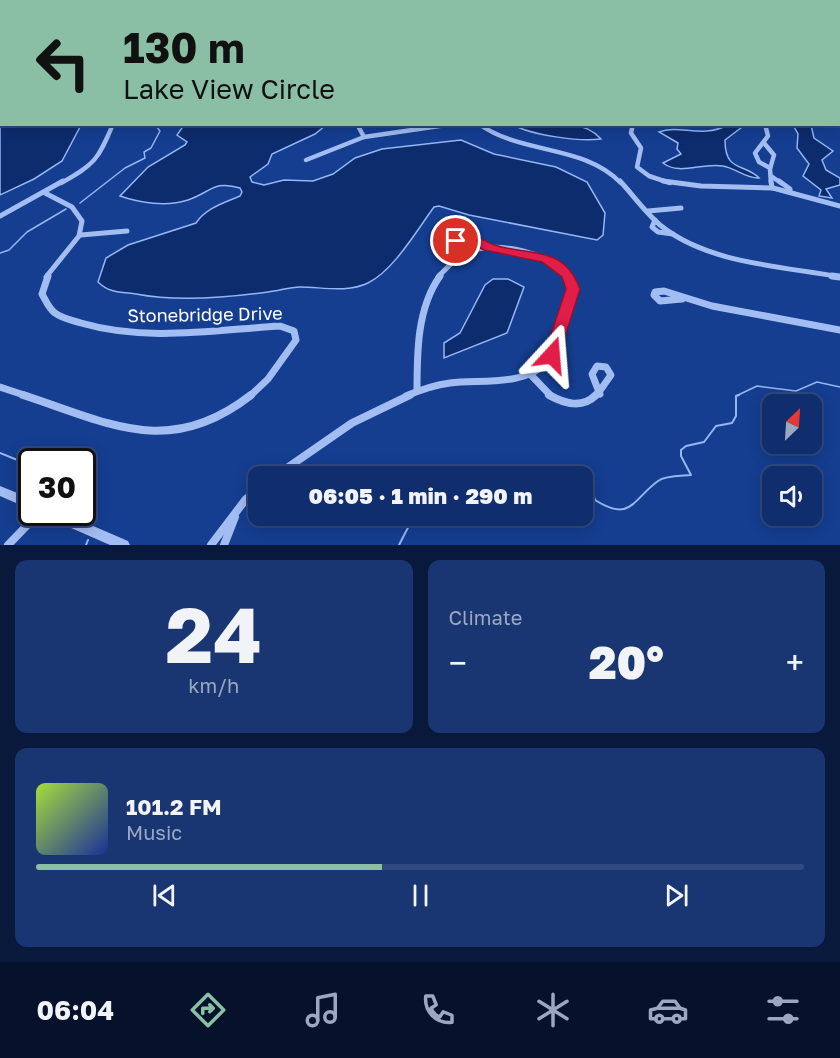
<!DOCTYPE html>
<html lang="en">
<head>
<meta charset="utf-8">
<style>
	:root { --surface:#102e6d; --page:#193672; --text:#f1f3f6; --muted:#9ca8c2; --line:#304a80; --accent:#8abfa5 }
	body { margin:0; font-family:"Golos Text",sans-serif; background:var(--page); color:var(--text); height:100vh; display:flex; flex-direction:column; font-size:22px; white-space:nowrap }
	* { box-sizing:border-box; margin:0 }
	p { font-size:20px; color:var(--muted) }
	.icon { flex:none; width:33px; height:33px; fill:none; stroke:currentColor; stroke-width:2; stroke-linecap:round; stroke-linejoin:round }
	.map { position:relative; height:545px; overflow:hidden }
	.side { display:flex; flex-direction:column; gap:15px; padding:15px; background:#09193c; flex:1 }
	.side>* { flex:none }
	.guide { position:absolute; left:0px; top:0px; width:840px; height:126px; box-shadow:0 3px 15px #0003,0 0 0 2px var(--line); background:#8abfa5; color:#111; overflow:hidden }
	.needle { width:39px; rotate:25deg }
	.buttons { position:absolute; left:762px; top:394px; display:grid; gap:12px }
	.buttons a { display:grid; place-items:center; width:60px; height:60px; border-radius:12px; background:var(--surface); box-shadow:0 3px 15px #0003,0 0 0 2px var(--line); font-size:30px }
	.speed { position:absolute; left:18px; top:448px; display:flex; gap:12px; font-size:30px; font-weight:700; text-align:center }
	.speed>* { display:grid; place-content:center; width:78px; height:78px; border-radius:50%; background:var(--surface); box-shadow:0 3px 15px #0003,0 0 0 2px var(--line); line-height:1 }
	.speed .limit { border:3px solid #111; border-radius:9px; background:#fff; color:#111 }
	.pin { position:absolute; display:grid; place-items:center; width:51px; height:51px; color:#fff; margin:-26px; border:3px solid #fff; border-radius:50%; box-shadow:0 2px 6px #0007 }
	.me { position:absolute; width:66px; margin:-33px; rotate:19deg; stroke-linejoin:round; filter:drop-shadow(0 0 4px #0008) }
	.turn { display:flex; align-items:center; gap:21px; height:126px; padding:0 24px; font-size:27px }
	.turn .icon { width:78px; height:78px; stroke-width:2.5 }
	.turn b { display:block; font-size:42px; line-height:51px }
	.big { font-size:45px; font-weight:800; line-height:1.1 }
	.side .tile { flex:1; display:flex; flex-direction:column; justify-content:center; gap:9px; min-width:0; padding:0 21px; border-radius:12px; background:var(--page) }
	.side .dial { align-items:center; gap:0 }
	.dial b { font-size:78px; line-height:1 }
	.song { display:flex; align-items:center; gap:18px }
	.cover { width:72px; height:72px; border-radius:9px; background:linear-gradient(135deg,hsl(80 70% 55%),hsl(230 70% 35%)) }
	.played { height:6px; border-radius:3px; background:linear-gradient(90deg,var(--accent) 45%,var(--line) 45%) }
	.keys { display:flex; justify-content:space-around; direction:ltr }
	.heat { display:flex; justify-content:space-between; align-items:center; font-size:33px; direction:ltr }
	.side .tiles { flex:1; display:grid; gap:15px; grid-template-columns:1fr 1fr }
	.tile:last-child { grid-column:span 2 }
	.trip { position:absolute; left:248px; top:466px; width:345px; height:60px; border-radius:12px; background:var(--surface); box-shadow:0 3px 15px #0003,0 0 0 2px var(--line); font-weight:800; line-height:60px; text-align:center }
	.tabs { display:flex; height:96px; justify-content:space-around; align-items:center; background:#06122c; color:var(--muted) }
	.tabs .icon { width:42px; height:42px }
	.tabs .current { color:var(--accent) }
	.tabs b { font-size:27px; color:var(--text) }
	.map>svg:first-child { display:block }
</style>
</head>
<body>
<div class="map">
<svg width="840" height="545" viewBox="0 0 840 545">
	<rect width="100%" height="100%" fill="#153e91"/>
	<g fill="#0d2c6e" stroke="#94b6f4" stroke-width="1.5">
		<polygon points="0,107 2,124 81,125 62,161 34,179 0,195"/>
		<path d="M 184,125 L 326,125 L 315,134 L 272,154 L 268,164 L 250,177 L 252,182 L 264,185 L 284,180 L 313,181 L 333,174 L 355,158 L 382,149 L 461,140 L 494,154 L 556,167 L 587,182 L 605,213 L 603,235 L 597,240 L 469,215 L 439,206 L 434,207 C 417,230 394,270 368,283 C 347,293 322,287 300,287 C 289,287 279,291 268,292 C 225,298 178,302 136,294 C 121,292 109,293 98,282 L 106,258 L 128,245 L 196,223 C 206,208 224,203 240,196 L 242,192 L 240,188 C 214,180 211,192 188,200 C 167,207 140,203 120,196 L 148,167 L 185,145 L 187,142 L 177,135 Z"/>
		<path d="M 513,125 C 542,124 581,116 601,139 C 579,142 532,135 513,125 Z"/>
		<path d="M 728,125 L 742,127 L 725,140 C 725,173 745,163 759,178 C 747,179 735,168 723,166 C 702,162 680,176 663,163 L 681,154 L 677,149 L 678,143 L 659,132 C 680,124 701,139 728,125 Z"/>
		<polygon points="793,125 811,125 814,138 833,151 822,160 826,170 840,178 840,185 826,189 832,198 819,196 821,190 803,176 809,164 797,148 798,134"/>
		<polygon points="493,279 508,279 524,287 507,333 444,358 444,343 460,333 485,285"/>
	</g>
	<g fill="none" stroke-linecap="round" stroke-linejoin="round">
		<g stroke="#94b6f4" stroke-width="1.5">
			<polyline points="44,0 48,2"/>
			<polyline points="444,0 456,2"/>
			<polyline points="80,203 125,168 145,158 144,152 151,148 160,131 156,126 164,124"/>
			<polyline points="0,253 9,250 27,232 66,209"/>
			<polyline points="736,396 757,386 796,391 817,382 840,387"/>
		</g>
		<g stroke="#94b6f4" stroke-width="2">
			<polyline points="0,453 32,466"/>
			<path d="M 535,477 L 582,473 L 588,476 L 595,500 C 631,523 633,499 658,481 C 666,475 682,476 691,475 L 681,456 L 681,450 L 686,446 L 704,442 L 716,426 L 732,423 L 736,416 L 736,396 L 739,395"/>
			<polyline points="82,487 97,495 96,521"/>
			<polyline points="445,516 455,519 469,516"/>
			<polyline points="86,545 88,540"/>
			<polyline points="399,545 414,516"/>
		</g>
		<g stroke="#a2bdf1" stroke-width="3">
			<polyline points="228,0 237,2"/>
			<polyline points="280,0 290,2"/>
			<polyline points="0,1 3,0"/>
			<polyline points="295,2 299,0"/>
			<polyline points="341,2 343,0"/>
			<polyline points="457,2 459,0"/>
		</g>
		<g stroke="#a2bdf1" stroke-width="4.5">
			<polyline points="357,124 364,137"/>
			<path d="M 479,124 C 522,155 583,144 621,183"/>
			<polyline points="633,124 631,133 641,148 637,167 649,176 670,183"/>
			<polyline points="765,124 768,136 755,153 759,162 770,168"/>
			<polyline points="764,143 774,155 770,169 771,183"/>
			<polyline points="306,160 364,137 453,124"/>
			<polyline points="771,176 781,183"/>
			<path d="M 61,183 C 95,164 98,160 113,124"/>
		</g>
		<g stroke="#a2bdf1" stroke-width="5">
			<path d="M 620,181 C 633,195 645,212 660,225 C 708,264 782,266 840,277"/>
			<polyline points="663,181 701,186 773,188 840,206"/>
			<polyline points="771,181 772,188"/>
			<polyline points="779,181 790,189 790,192"/>
			<polyline points="45,193 72,207 82,221 79,236 46,277"/>
			<polyline points="648,211 681,208"/>
			<polyline points="0,216 63,181"/>
			<polyline points="655,220 652,227 658,232 673,234"/>
			<polyline points="81,235 127,231"/>
			<path d="M 456,258 L 451,249 L 452,245 C 464,235 478,238 489,248"/>
			<path d="M 438,277 C 448,267 457,256 471,251 C 501,241 549,253 570,277"/>
		</g>
		<g stroke="#a2bdf1" stroke-width="7">
			<path d="M 48,276 L 42,294 C 46,301 49,309 55,313 C 63,319 72,320 81,323 C 146,342 214,330 280,326 L 294,331 L 296,340 L 268,379 L 250,396"/>
			<polyline points="832,276 840,277"/>
			<polyline points="682,299 660,301 654,295 655,292 664,291 712,306 840,330"/>
			<polygon points="597,366 606,367 611,375 599,392 592,374"/>
			<polyline points="530,374 551,396"/>
			<polyline points="0,387 27,396"/>
			<path d="M 417,391 C 417,353 417,308 440,276"/>
			<polyline points="599,392 600,394"/>
			<path d="M 406,396 C 420,390 435,385 450,383 C 480,379 524,387 547,362 C 557,350 559,334 565,319 C 570,304 577,291 569,276"/>
			<polyline points="595,396 599,392"/>
		</g>
		<g stroke="#a2bdf1" stroke-width="8">
			<path d="M 23,395 C 109,423 169,459 251,395"/>
			<path d="M 549,395 C 565,404 582,409 596,395"/>
			<polyline points="274,477 352,423 410,395"/>
			<polyline points="8,545 39,513"/>
			<polyline points="211,545 246,499 258,489"/>
			<polyline points="224,545 235,517"/>
		</g>
		<g fill="#a2bdf1" fill-rule="evenodd">
			<polygon points="223,0 227,0 224,2 220,2"/>
			<polygon points="427,0 444,2 433,2"/>
			<rect x="838" y="35" width="2" height="2"/>
			<rect x="0" y="83" width="2" height="3"/>
			<polygon points="0,486 32,499 32,510 0,496"/>
			<polygon points="44,513 63,513 128,541 130,545 110,545 46,517"/>
		</g>
		<g fill="#d0defc" fill-rule="evenodd">
			<rect x="803" y="0" width="4" height="2"/>
			<polygon points="838,67 840,68 840,72 838,72"/>
		</g>
	</g>
	<path fill="#e11d48" stroke="#92132f" stroke-width="1.5" d="M 472,235 C 480,237 486,242 494,245 C 530,256 564,245 580,289 L 558,359 L 552,361 L 544,355 L 566,289 L 562,277 L 542,262 L 484,250 L 470,243 L 456,244 L 450,241 L 452,238 Z"/>
	<g text-anchor="middle" stroke-width="6" stroke-linejoin="round" paint-order="stroke">
		<g font-size="18" fill="#fff" stroke="#153e91">
			<text transform="translate(205 315) rotate(-1)" y="6">Stonebridge Drive</text>
		</g>
	</g>
</svg>
<div class="buttons">
<a><svg class="needle" viewBox="-14 -14 28 28"><path d="M0-13l5 13h-10z" fill="#e53935"/><path d="M0 13l5-13h-10z" fill="#9ca8c2"/></svg></a>
<a><svg class="icon" aria-label="sound" viewBox="0 0 24 24"><path d="M4 9h4l5-4v14l-5-4H4zM17 9q2 3 0 6"/></svg></a>
</div>
<div class="speed"><div class="limit">30</div></div>
<div class="pin" style="left:456px;top:241px;background:#d93025"><svg class="icon" aria-label="arrive" viewBox="0 0 24 24"><path d="M6 21V4h12l-3 4 3 4H6"/></svg></div>
<svg class="me" style="left:552px;top:355px" viewBox="-20 -20 40 40"><path d="M0-17L14 15 0 8-14 15z" fill="#e11d48" stroke="#fff" stroke-width="4"/></svg>
<div class="trip">06:05 · 1 min · 290 m</div>
<div class="guide">
<div class="turn"><svg class="icon" aria-label="left" viewBox="0 0 24 24"><path d="M17 20v-9H6M10 6l-5 5 5 5"/></svg><div><b>130 m</b>Lake View Circle</div></div>
</div>
</div>
<section class="side">
<div class="tiles">
<div class="tile dial"><b>24</b><p>km/h</p></div>
<div class="tile"><p>Climate</p>
<div class="heat"><a>−</a><b class="big">20°</b><a>+</a></div>
</div>
<div class="tile">
<div class="song"><i class="cover"></i><div><b>101.2 FM</b><p>Music</p></div></div>
<div class="played"></div>
<div class="keys"><svg class="icon" aria-label="previous" viewBox="0 0 24 24"><path d="M18 5L8 12l10 7zM5 5v14"/></svg><svg class="icon" aria-label="pause" viewBox="0 0 24 24"><path d="M8 5v14M16 5v14"/></svg><svg class="icon" aria-label="next" viewBox="0 0 24 24"><path d="M6 5l10 7-10 7zM19 5v14"/></svg></div>
</div>
</div>
</section>
<nav class="tabs">
<b>06:04</b>
<svg class="icon current" aria-label="directions" viewBox="0 0 24 24"><path d="M12 3l9 9-9 9-9-9zM9 14v-3h6M13 9l2 2-2 2"/></svg>
<svg class="icon" aria-label="music" viewBox="0 0 24 24"><path d="M9 18V5l10-2v13"/><circle cx="6" cy="18" r="3"/><circle cx="16" cy="16" r="3"/></svg>
<svg class="icon" aria-label="phone" viewBox="0 0 24 24"><path d="M5 4h4l2 5-3 2q2 4 5 5l2-3 5 2v4C11 20 4 13 5 4z"/></svg>
<svg class="icon" aria-label="climate" viewBox="0 0 24 24"><path d="M12 3v18M4 7l16 10M4 17L20 7"/></svg>
<svg class="icon" aria-label="car" viewBox="0 0 24 24"><path d="M5 17H2v-5l4-1 3-4h7l3 4 3 1v5h-3M9 17h6M6 11h13"/><circle cx="7" cy="17" r="2"/><circle cx="17" cy="17" r="2"/></svg>
<svg class="icon" aria-label="filters" viewBox="0 0 24 24"><path d="M4 7h16M4 17h16"/><circle cx="9" cy="7" r="2"/><circle cx="15" cy="17" r="2"/></svg>
</nav>
</body>
</html>
